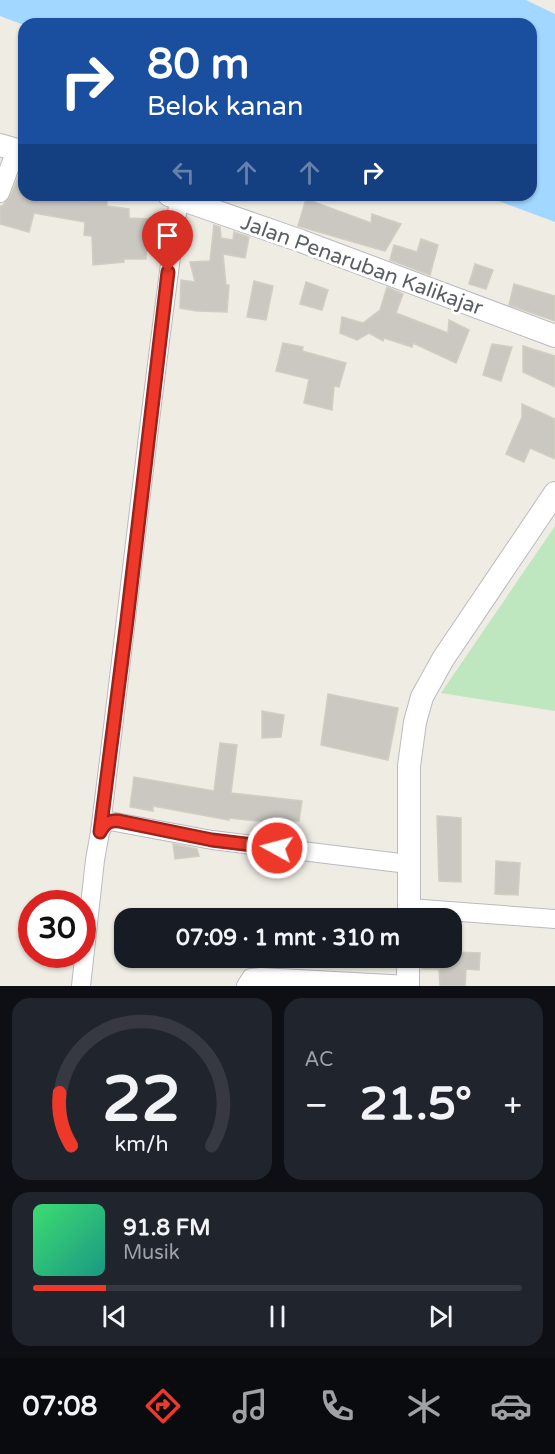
<!DOCTYPE html>
<html lang="id">
<head>
<meta charset="utf-8">
<style>
	:root { --surface:#171b24; --page:#20242c; --text:#f1f3f6; --muted:#9ea1a6; --line:#363941; --accent:#ed382a }
	body { margin:0; font-family:"Varela Round",sans-serif; background:var(--page); color:var(--text); height:100vh; display:flex; flex-direction:column; font-size:22px; white-space:nowrap }
	* { box-sizing:border-box; margin:0 }
	p { font-size:20px; color:var(--muted) }
	.icon { flex:none; width:33px; height:33px; fill:none; stroke:currentColor; stroke-width:2; stroke-linecap:round; stroke-linejoin:round }
	.map { position:relative; height:986px; overflow:hidden }
	.side { display:flex; flex-direction:column; gap:12px; padding:12px; background:#0d0f14; flex:1 }
	.side>* { flex:none }
	.top-card { position:absolute; left:18px; top:18px; width:519px; height:183px; border-radius:18px; box-shadow:0 2px 4px #0004; background:#1a4fa0; color:#fff; overflow:hidden }
	.speed { position:absolute; left:18px; top:890px; display:flex; gap:12px; font-size:30px; font-weight:700; text-align:center }
	.speed>* { display:grid; place-content:center; width:78px; height:78px; border-radius:50%; background:var(--surface); box-shadow:0 2px 4px #0004; line-height:1 }
	.speed .limit { border:9px solid #d22; background:#fff; color:#111 }
	.pin { position:absolute; display:grid; place-items:center; width:51px; height:51px; color:#fff; margin:-62px -26px; border-radius:50% 50% 50% 0; rotate:-45deg; box-shadow:0 0 6px #0007 }
	.pin .icon { rotate:45deg }
	.me { position:absolute; width:66px; margin:-33px; rotate:277deg; stroke-linejoin:round; filter:drop-shadow(0 0 4px #0008) }
	.turn { display:flex; align-items:center; gap:21px; height:126px; padding:0 30px; font-size:27px }
	.turn .icon { width:78px; height:78px; stroke-width:2.5 }
	.turn b { display:block; font-size:42px; line-height:51px }
	.lanes { display:flex; align-items:center; height:57px; padding:0 30px; background:#0003; justify-content:center; gap:30px; direction:ltr }
	.lanes .off { opacity:.35 }
	.big { font-size:45px; font-weight:700; line-height:1.1 }
	.side .card { flex:1; display:flex; flex-direction:column; justify-content:center; gap:9px; min-width:0; padding:0 21px; border-radius:18px; background:var(--page) }
	.side .dial { align-items:center; gap:0 }
	.dial svg { height:156px; overflow:visible; fill:none; stroke:var(--line); stroke-width:7; stroke-linecap:round; text-anchor:middle }
	.dial text { fill:var(--text); stroke:none }
	.song { display:flex; align-items:center; gap:18px }
	.cover { width:72px; height:72px; border-radius:9px; background:linear-gradient(135deg,hsl(140 70% 55%),hsl(170 70% 35%)) }
	.played { height:6px; border-radius:3px; background:linear-gradient(90deg,var(--accent) 15%,var(--line) 15%) }
	.keys { display:flex; justify-content:space-around; direction:ltr }
	.heat { display:flex; justify-content:space-between; align-items:center; font-size:33px; direction:ltr }
	.side .tiles { flex:1; display:grid; gap:12px; grid-template-columns:1fr 1fr }
	.card:last-child { grid-column:span 2 }
	.trip { position:absolute; left:114px; top:908px; width:348px; height:60px; border-radius:18px; background:var(--surface); box-shadow:0 2px 4px #0004; font-weight:700; line-height:60px; text-align:center }
	.tab-bar { display:flex; height:96px; justify-content:space-around; align-items:center; background:#090b0e; color:var(--muted) }
	.tab-bar .icon { width:42px; height:42px }
	.tab-bar .current { color:var(--accent) }
	.tab-bar b { font-size:27px; color:var(--text) }
	.map>svg:first-child { display:block }
</style>
</head>
<body>
<div class="map">
<svg width="555" height="986" viewBox="0 0 555 986">
	<rect width="100%" height="100%" fill="#eeece3"/>
	<polygon fill="#bfe7bf" points="555,526 555,711 441,693"/>
	<polygon fill="#a2d7ff" points="0,0 526,0 555,14 555,222 483,195 531,195 531,24 24,25 0,16"/>
	<g fill="#cbc8c2" stroke="#d3cdc1" stroke-width="1.5">
		<polygon points="22,167 24,167 24,195 61,195 61,197 87,202 87,195 107,195 107,206 129,209 129,218 149,219 148,224 164,225 162,242 147,241 146,259 124,259 124,262 93,265 92,236 84,235 85,222 34,213 29,232 0,224 0,206 2,206 10,197"/>
		<polygon points="306,199 371,223 372,214 401,224 385,251 298,226"/>
		<polygon points="214,225 220,227 221,238 233,240 234,232 249,237 245,258 223,254 226,285 229,285 227,312 197,311 180,308 181,280 195,282 190,262 210,261"/>
		<polygon points="421,239 438,245 430,275 390,260 394,245 417,252"/>
		<polygon points="475,264 493,270 486,289 469,284"/>
		<polygon points="254,281 273,286 266,320 247,317"/>
		<polygon points="306,282 328,290 322,310 300,304"/>
		<polygon points="514,284 555,296 555,321 509,305"/>
		<polygon points="387,287 403,294 396,313 448,333 449,320 469,330 456,363 413,343 412,347 384,338 383,341 369,333 357,340 340,333 342,317 363,323 380,310"/>
		<polygon points="283,343 303,347 302,351 346,363 339,387 334,386 332,410 304,403 309,379 276,371"/>
		<polygon points="492,344 512,347 501,381 483,375"/>
		<polygon points="523,346 555,356 555,387 523,372"/>
		<polygon points="522,404 555,419 555,459 530,448 524,462 506,454 522,417"/>
		<polygon points="328,694 398,708 388,760 321,745"/>
		<polygon points="262,711 284,715 281,737 262,738"/>
		<polygon points="220,743 237,745 231,793 302,801 299,821 279,821 279,823 229,818 229,820 153,806 153,811 130,807 134,777 214,791"/>
		<polygon points="437,816 461,818 461,882 439,881"/>
		<polygon points="173,844 197,849 199,856 175,859"/>
		<polygon points="496,861 520,863 518,895 495,894"/>
		<polygon points="452,952 480,953 479,970 466,969 465,986 440,986 439,969 422,969 422,957 452,957"/>
	</g>
	<g fill="none" stroke-linecap="round" stroke-linejoin="round">
		<defs>
			<g id="minor">
				<polyline points="0,193 16,150"/>
				<path d="M 100,832 C 127,621 149,409 179,199"/>
				<polyline points="409,908 555,919"/>
				<polyline points="81,986 95,860 100,832 104,824 110,821 212,840 408,864"/>
				<polyline points="246,986 251,978 261,977 408,985"/>
			</g>
			<g id="tertiary">
				<polyline points="0,145 24,152"/>
				<polyline points="169,195 301,241 555,336"/>
				<polyline points="409,918 409,766 415,722 422,697 443,659 555,493"/>
				<polyline points="408,986 408,957"/>
			</g>
		</defs>
		<use href="#minor" stroke="#b8bbc0" stroke-width="20"/>
		<use href="#tertiary" stroke="#b8bbc0" stroke-width="24"/>
		<use href="#minor" stroke="#fff" stroke-width="18"/>
		<use href="#tertiary" stroke="#fff" stroke-width="22"/>
	</g>
	<g fill="none" stroke-linecap="round" stroke-linejoin="round">
		<defs>
			<path id="route" d="M 168,272 L 127,620 L 100,832 C 105,823 109,820 119,821 L 212,840 L 277,848"/>
		</defs>
		<use href="#route" stroke="#9a241b" stroke-width="15"/>
		<use href="#route" stroke="#ed382a" stroke-width="10"/>
	</g>
	<g text-anchor="middle" stroke-width="6" stroke-linejoin="round" paint-order="stroke">
		<g font-size="21" fill="#5b5f64" stroke="#fff">
			<text transform="translate(362 265) rotate(20)" y="7">Jalan Penaruban Kalikajar</text>
		</g>
	</g>
</svg>
<div class="speed"><div class="limit">30</div></div>
<div class="pin" style="left:168px;top:272px;background:#d93025"><svg class="icon" aria-label="arrive" viewBox="0 0 24 24"><path d="M6 21V4h12l-3 4 3 4H6"/></svg></div>
<svg class="me" style="left:277px;top:848px" viewBox="-20 -20 40 40"><circle r="17" fill="#ed382a" stroke="#fff" stroke-width="3"/><path d="M0-11L8 9 0 5-8 9z" fill="#fff"/></svg>
<div class="trip">07:09 · 1 mnt · 310 m</div>
<div class="top-card">
<div class="turn"><svg class="icon" aria-label="right" viewBox="0 0 24 24"><path d="M7 20v-9h11M14 6l5 5-5 5"/></svg><div><b>80 m</b>Belok kanan</div></div>
<div class="lanes"><svg class="icon off" aria-label="left" viewBox="0 0 24 24"><path d="M17 20v-9H6M10 6l-5 5 5 5"/></svg><svg class="icon off" aria-label="ahead" viewBox="0 0 24 24"><path d="M12 20V5M6 11l6-6 6 6"/></svg><svg class="icon off" aria-label="ahead" viewBox="0 0 24 24"><path d="M12 20V5M6 11l6-6 6 6"/></svg><svg class="icon" aria-label="right" viewBox="0 0 24 24"><path d="M7 20v-9h11M14 6l5 5-5 5"/></svg></div>
</div>
</div>
<section class="side">
<div class="tiles">
<div class="card dial"><svg viewBox="0 0 100 80">
<path d="M14 69A42 42 0 1 1 86 69"/>
<path d="M14 69A42 42 0 0 1 8 42" stroke="#ed382a"/>
<text x="50" y="56" font-size="32" font-weight="700">22</text>
<text x="50" y="72" font-size="11">km/h</text>
</svg></div>
<div class="card"><p>AC</p>
<div class="heat"><a>−</a><b class="big">21.5°</b><a>+</a></div>
</div>
<div class="card">
<div class="song"><i class="cover"></i><div><b>91.8 FM</b><p>Musik</p></div></div>
<div class="played"></div>
<div class="keys"><svg class="icon" aria-label="previous" viewBox="0 0 24 24"><path d="M18 5L8 12l10 7zM5 5v14"/></svg><svg class="icon" aria-label="pause" viewBox="0 0 24 24"><path d="M8 5v14M16 5v14"/></svg><svg class="icon" aria-label="next" viewBox="0 0 24 24"><path d="M6 5l10 7-10 7zM19 5v14"/></svg></div>
</div>
</div>
</section>
<nav class="tab-bar">
<b>07:08</b>
<svg class="icon current" aria-label="directions" viewBox="0 0 24 24"><path d="M12 3l9 9-9 9-9-9zM9 14v-3h6M13 9l2 2-2 2"/></svg>
<svg class="icon" aria-label="music" viewBox="0 0 24 24"><path d="M9 18V5l10-2v13"/><circle cx="6" cy="18" r="3"/><circle cx="16" cy="16" r="3"/></svg>
<svg class="icon" aria-label="phone" viewBox="0 0 24 24"><path d="M5 4h4l2 5-3 2q2 4 5 5l2-3 5 2v4C11 20 4 13 5 4z"/></svg>
<svg class="icon" aria-label="climate" viewBox="0 0 24 24"><path d="M12 3v18M4 7l16 10M4 17L20 7"/></svg>
<svg class="icon" aria-label="car" viewBox="0 0 24 24"><path d="M5 17H2v-5l4-1 3-4h7l3 4 3 1v5h-3M9 17h6M6 11h13"/><circle cx="7" cy="17" r="2"/><circle cx="17" cy="17" r="2"/></svg>
</nav>
</body>
</html>
